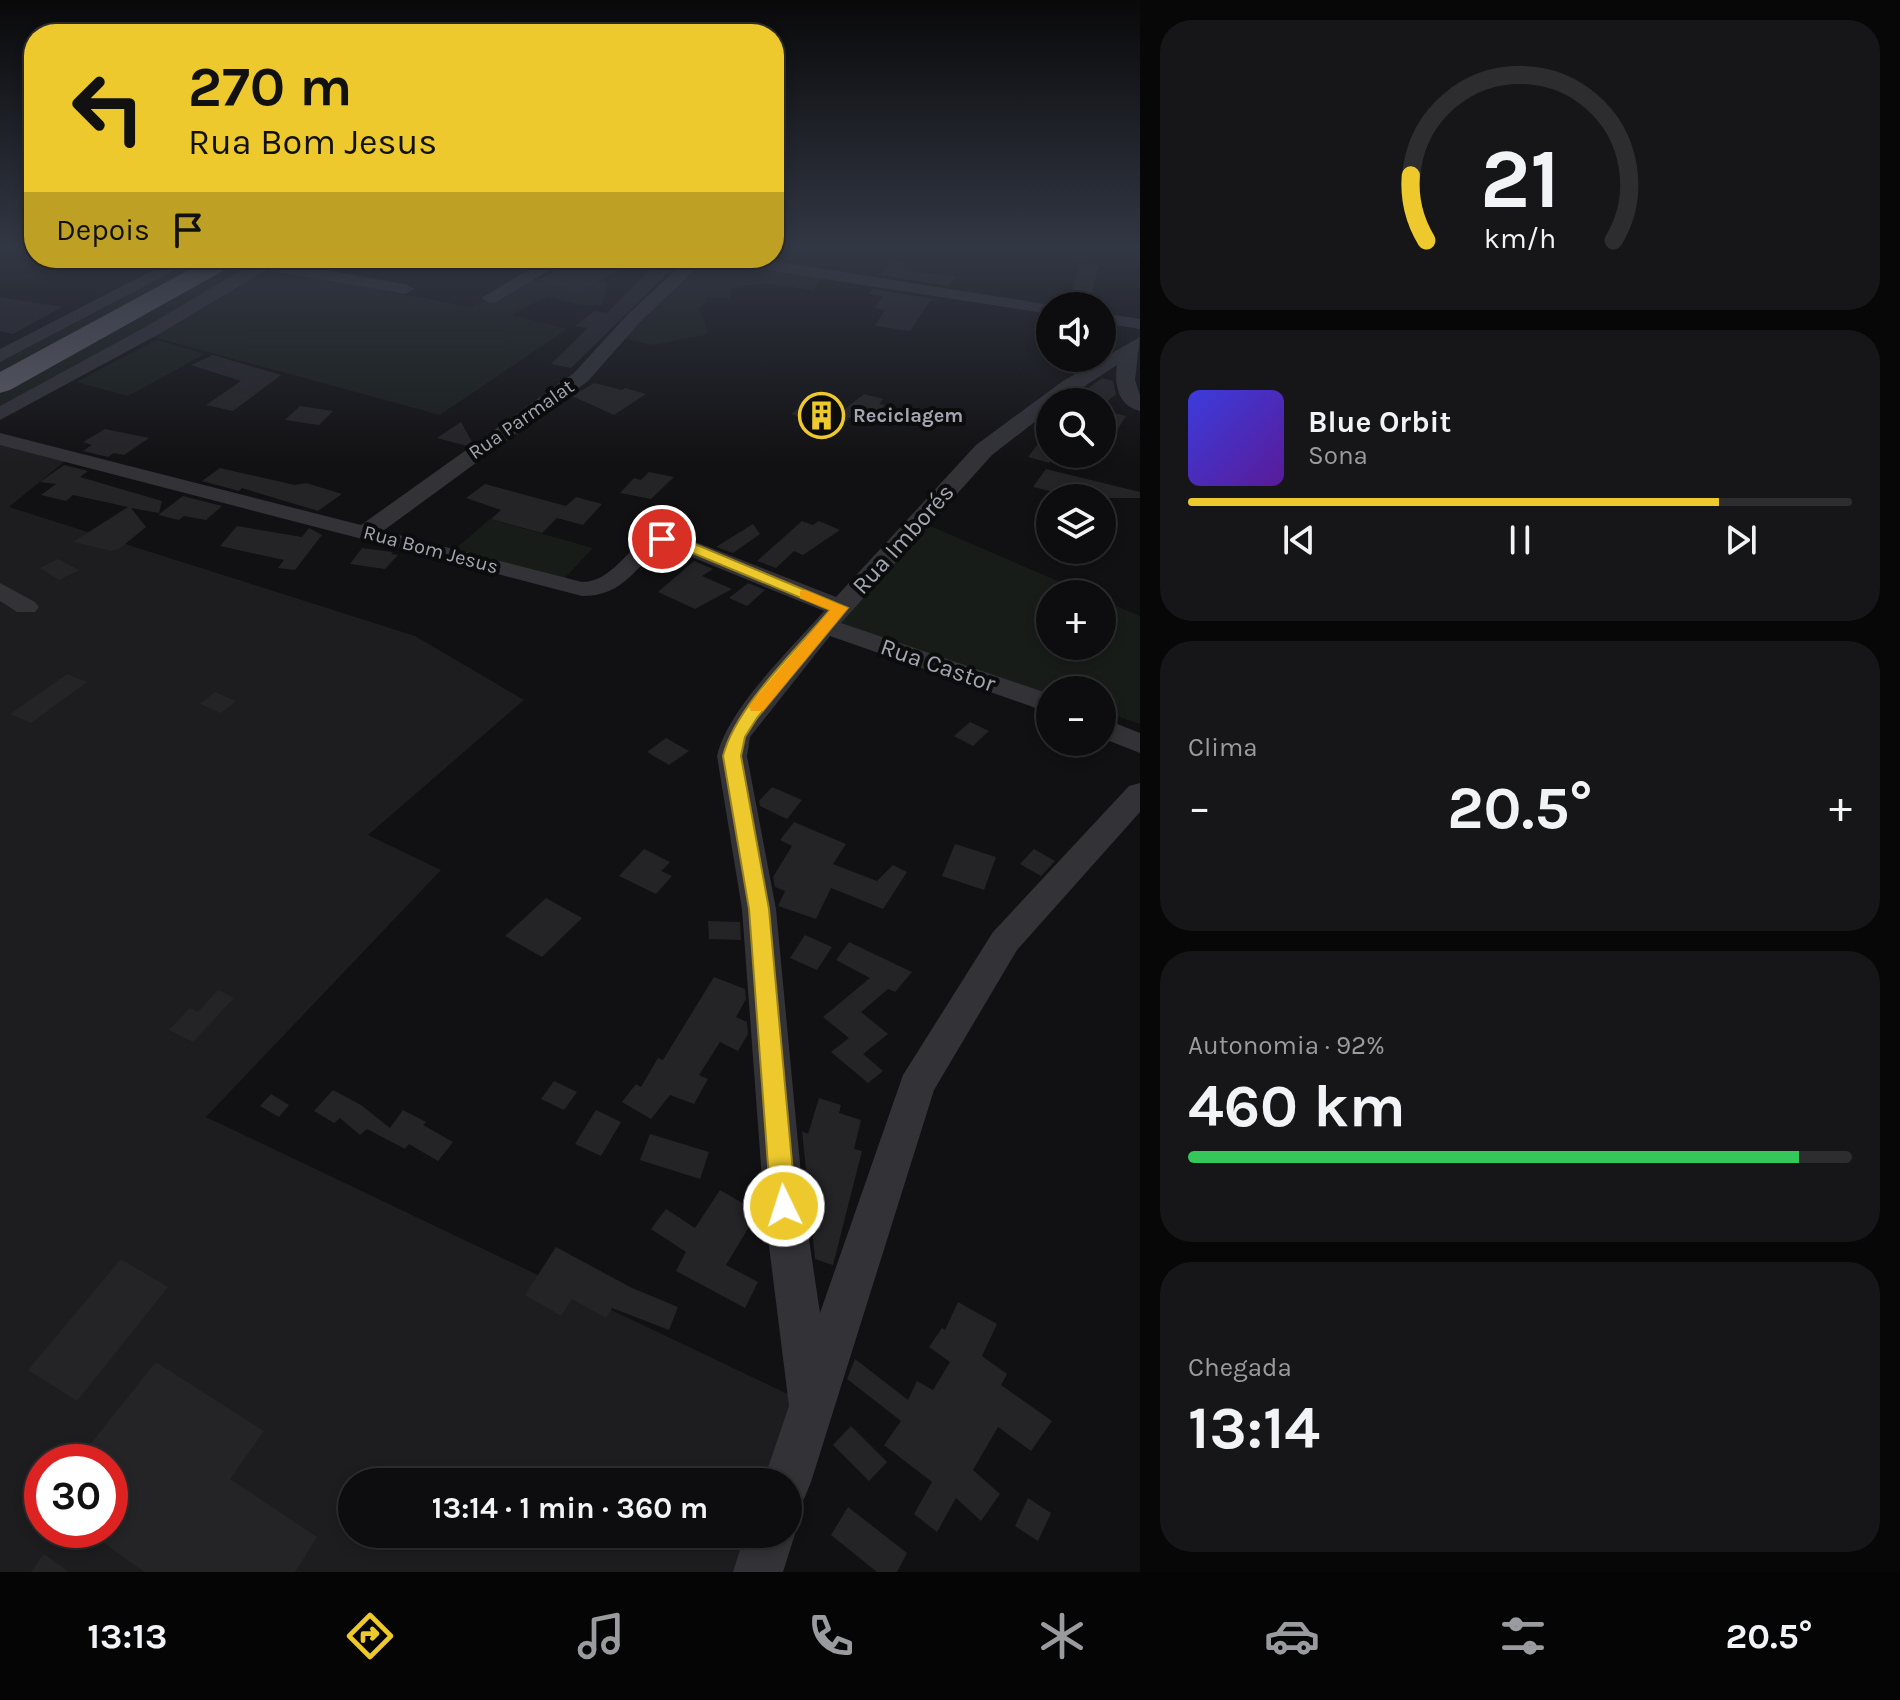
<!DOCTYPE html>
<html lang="pt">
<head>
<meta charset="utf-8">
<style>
	:root { --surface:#0d0c0e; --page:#161517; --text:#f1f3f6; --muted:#9a9b9e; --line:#2d2c2e; --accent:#edc92e }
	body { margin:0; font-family:Karla,sans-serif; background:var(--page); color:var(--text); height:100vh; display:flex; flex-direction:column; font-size:30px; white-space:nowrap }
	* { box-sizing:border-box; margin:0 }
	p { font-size:26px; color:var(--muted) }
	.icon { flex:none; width:44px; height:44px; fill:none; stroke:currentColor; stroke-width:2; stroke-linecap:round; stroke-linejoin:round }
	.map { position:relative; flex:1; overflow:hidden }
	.sheet { display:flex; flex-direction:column; gap:20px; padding:20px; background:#070708; width:760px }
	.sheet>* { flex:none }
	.banner { position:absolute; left:24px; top:24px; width:760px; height:244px; border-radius:32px; box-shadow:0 4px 12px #0003,0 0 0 2px var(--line); background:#edc92e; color:#111; overflow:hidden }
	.buttons { position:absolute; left:1036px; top:292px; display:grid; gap:16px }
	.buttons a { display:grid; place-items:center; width:80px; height:80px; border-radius:50%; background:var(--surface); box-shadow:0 4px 12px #0003,0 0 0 2px var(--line); font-size:40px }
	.speed { position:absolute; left:24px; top:1444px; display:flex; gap:16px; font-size:40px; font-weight:700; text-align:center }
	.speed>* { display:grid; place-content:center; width:104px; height:104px; border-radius:50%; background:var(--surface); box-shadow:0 4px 12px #0003,0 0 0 2px var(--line); line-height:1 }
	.speed .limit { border:12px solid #d22; background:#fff; color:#111 }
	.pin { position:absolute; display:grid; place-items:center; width:68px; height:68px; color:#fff; margin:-34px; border:4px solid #fff; border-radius:50%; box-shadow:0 2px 8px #0007 }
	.me { position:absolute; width:88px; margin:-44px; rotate:356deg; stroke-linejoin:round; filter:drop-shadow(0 0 6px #0008) }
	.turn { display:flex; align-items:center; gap:28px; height:168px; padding:0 32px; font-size:36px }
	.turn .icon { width:104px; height:104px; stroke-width:2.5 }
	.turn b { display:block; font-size:56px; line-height:68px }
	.then { display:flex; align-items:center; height:76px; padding:0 32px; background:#0003; gap:16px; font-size:30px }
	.big { font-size:60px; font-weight:700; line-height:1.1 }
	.sheet .widget { flex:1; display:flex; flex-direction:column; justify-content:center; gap:12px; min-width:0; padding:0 28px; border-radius:32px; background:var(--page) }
	.sheet .dial { align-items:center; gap:0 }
	.dial svg { height:208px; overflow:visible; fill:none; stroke:var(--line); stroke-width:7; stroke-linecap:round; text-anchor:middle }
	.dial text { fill:var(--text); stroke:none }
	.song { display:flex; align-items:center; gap:24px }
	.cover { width:96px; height:96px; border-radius:12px; background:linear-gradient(135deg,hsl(240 70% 55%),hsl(270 70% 35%)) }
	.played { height:8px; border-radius:4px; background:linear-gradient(90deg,var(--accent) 80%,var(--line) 80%) }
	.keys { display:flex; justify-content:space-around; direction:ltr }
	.heat { display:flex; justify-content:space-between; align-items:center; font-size:44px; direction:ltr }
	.charge { height:12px; border-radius:6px; background:linear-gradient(90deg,#34c759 92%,var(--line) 0) }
	.trip { position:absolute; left:338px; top:1468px; width:464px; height:80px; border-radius:40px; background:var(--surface); box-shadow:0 4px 12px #0003,0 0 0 2px var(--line); font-weight:700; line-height:80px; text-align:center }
	.menu { display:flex; height:128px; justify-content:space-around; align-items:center; background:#050506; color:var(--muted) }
	.menu .icon { width:56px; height:56px }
	.menu .on { color:var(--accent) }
	.menu b { font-size:36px; color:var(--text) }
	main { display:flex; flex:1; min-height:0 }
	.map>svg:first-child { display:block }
</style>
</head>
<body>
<main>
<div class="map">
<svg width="1140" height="1572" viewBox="0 0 1140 1572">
	<rect width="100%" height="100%" fill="#111012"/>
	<path fill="#1d1d1f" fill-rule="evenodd" d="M 0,442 L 69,458 L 9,507 L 415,636 L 524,700 L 368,835 L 441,870 L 206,1117 L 811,1405 L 787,1482 L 352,1482 L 352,1534 L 771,1534 L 758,1572 L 0,1572 ZM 42,1462 L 110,1462 L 110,1530 L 42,1530 Z"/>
	<g fill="#171c19">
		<polygon points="199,258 215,258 0,376 0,357"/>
		<polygon points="241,258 262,258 245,272 0,409 0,394"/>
		<path d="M 702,259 L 822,278 L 812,291 C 789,285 754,280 731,289 L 730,298 L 709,297 L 699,309 L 708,331 L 703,335 L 653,345 L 622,338 Z"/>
		<polygon points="268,269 470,307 493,298 529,278 560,287 579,277 607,283 602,305 581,305 547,296 510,315 567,329 440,415 150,336"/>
		<polygon points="157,340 205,354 128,396 76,382"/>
		<polygon points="490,519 593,548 561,582 454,550"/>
		<polygon points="928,525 1088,594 1050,594 1050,646 1102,646 1102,600 1140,616 1140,724 1102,711 1102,690 1050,690 1050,694 835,623"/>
	</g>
	<g fill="#242326">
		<polygon points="579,258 628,258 621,262 631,264 578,292 538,280"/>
		<polygon points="891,261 903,261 904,271 956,276 949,286 881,275"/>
		<polygon points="1079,263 1099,266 1091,295 1072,293"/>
		<polygon points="653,267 672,269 571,368 551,364 588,328 575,326 595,311 607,313"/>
		<polygon points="872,289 941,300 930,301 910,331 875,326 885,310 874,308 884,296 869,294"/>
		<polygon points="0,297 62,307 13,334 0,331"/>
		<polygon points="213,355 281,375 233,411 206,405 241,381 191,365"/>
		<polygon points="1102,378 1113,381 1116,394 1107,402 1070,402"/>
		<polygon points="594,383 622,390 625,388 646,394 614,415 572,396"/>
		<polygon points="864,394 883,399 879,404 885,405 869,421 852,416 838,427 791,414 807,402 841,412"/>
		<polygon points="300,406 333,411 319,425 285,420"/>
		<polygon points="1110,412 1126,416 1114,435 1102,433 1102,423"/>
		<polygon points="461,422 472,442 467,446 437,438"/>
		<polygon points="1050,428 1050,463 1028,457"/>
		<polygon points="105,429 149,438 124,455 114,453 108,457 83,451 92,445 83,442"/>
		<polygon points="64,465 88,471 80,477 162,501 159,513 131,508 146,527 119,549 111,551 73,542 128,507 73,495 66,501 41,495 56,484 40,482"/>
		<polygon points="220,468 295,485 306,483 342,494 318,511 242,488 239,491 202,481"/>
		<polygon points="1046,469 1140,492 1140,498 1080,498 1033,487"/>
		<polygon points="649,472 674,477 651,499 620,493 634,478 641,480"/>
		<polygon points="485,484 566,506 576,497 602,504 583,525 557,518 542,533 491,519 501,510 466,498"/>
		<polygon points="183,496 222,506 206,520 184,516 179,520 158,515"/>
		<polygon points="802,521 813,525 819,521 840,530 803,555 794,551 776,568 757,561"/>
		<polygon points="753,524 760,534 733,553 716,547"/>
		<polygon points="237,526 302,537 309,528 322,535 295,570 278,568 284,560 220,546"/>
		<polygon points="362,548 393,552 391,554 398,555 385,569 350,564"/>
		<polygon points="58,559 79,570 59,580 40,568"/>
		<polygon points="694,561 713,569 702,576 732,589 695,609 658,592"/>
		<polygon points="748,583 765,590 747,606 729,598"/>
		<polygon points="67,674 87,682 31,723 10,714"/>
		<polygon points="215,692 236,701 221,713 200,704"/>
		<polygon points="970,722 989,731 973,746 954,736"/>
		<polygon points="666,738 689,751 669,765 647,752"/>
		<polygon points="772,787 802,800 787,819 760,806 759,801"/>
		<polygon points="794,822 846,844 833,864 877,881 893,865 907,872 883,909 831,888 816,919 778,906 785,891 775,887 773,877 792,846 780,840"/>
		<polygon points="955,844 996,857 984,890 942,876"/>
		<polygon points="644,849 670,862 661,871 672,876 656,894 619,876"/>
		<polygon points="1034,849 1055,861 1041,876 1020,864"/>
		<polygon points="546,898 582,918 542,957 505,936"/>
		<polygon points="708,921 740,922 741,940 709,939"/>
		<polygon points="805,935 832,947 817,970 790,958"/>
		<polygon points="849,942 912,972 895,992 888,989 861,1012 888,1034 863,1054 883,1071 868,1083 831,1052 849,1038 823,1017 870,978 836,960"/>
		<polygon points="714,977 745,989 746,999 736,1017 747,1022 748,1034 738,1051 720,1042 699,1075 708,1079 694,1104 670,1095 651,1119 622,1102 636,1084 641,1087 658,1058 663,1060"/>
		<polygon points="218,990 234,998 193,1042 169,1030 190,1008 198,1012"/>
		<polygon points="554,1081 577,1092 564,1110 541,1099"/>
		<polygon points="333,1090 361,1105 390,1128 403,1110 426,1122 423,1125 453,1142 438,1161 409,1144 405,1149 367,1129 360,1135 340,1118 334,1123 314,1111"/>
		<polygon points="271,1094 289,1105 279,1117 260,1106"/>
		<polygon points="819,1098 841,1105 839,1113 861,1120 854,1149 862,1151 833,1265 815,1259 802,1131 808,1134"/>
		<polygon points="596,1110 621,1122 601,1156 575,1144"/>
		<polygon points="650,1134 709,1152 700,1179 640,1160"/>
		<polygon points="720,1190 758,1212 726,1265 758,1282 745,1308 676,1271 686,1252 651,1229 666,1209 695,1228"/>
		<polygon points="556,1247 632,1288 678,1307 669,1330 612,1308 606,1318 572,1299 561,1316 525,1295"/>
		<polygon points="121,1259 168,1287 77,1401 28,1370"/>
		<polygon points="958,1302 997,1324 982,1356 1007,1374 1001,1385 1052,1421 1031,1451 998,1427 973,1470 1000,1494 981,1521 956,1498 937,1532 914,1514 932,1482 884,1445 901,1421 847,1379 855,1359 908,1400 917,1381 933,1390 950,1362 929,1347 942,1328 945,1330"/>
		<polygon points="156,1362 264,1431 230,1479 317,1537 295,1572 144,1572 86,1530 110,1530 110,1462 76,1462"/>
		<polygon points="851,1426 887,1462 869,1481 833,1445"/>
		<polygon points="1028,1498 1051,1513 1038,1541 1015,1526"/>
		<polygon points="848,1507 907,1553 897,1572 877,1572 831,1535"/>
		<polygon points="44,1554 69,1572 31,1572"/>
	</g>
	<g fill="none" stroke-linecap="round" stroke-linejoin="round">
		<g fill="#323237" fill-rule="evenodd">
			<polygon points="177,258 198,258 0,362 0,349"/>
			<polygon points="262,258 282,258 279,262 405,284 414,289 405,294 266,270 161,333 0,420 0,406 149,325"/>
			<polygon points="549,258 569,258 496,302 490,303 481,298"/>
			<path d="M 689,258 L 707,258 L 640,322 L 588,381 L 383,531 L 582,582 C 620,582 632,529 673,533 L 836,597 L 976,445 L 1063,381 L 1140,337 L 1135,380 L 1140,395 L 1140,411 C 1118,406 1114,384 1117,365 L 1060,402 L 1050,402 L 1050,410 L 992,455 L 841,623 L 1050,694 L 1050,713 L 830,636 L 750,737 L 747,756 L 776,909 L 804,1206 L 820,1313 L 903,1075 L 993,932 L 1129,786 L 1140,783 L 1140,812 L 1017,950 L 934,1090 L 811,1482 L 804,1499 L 788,1506 L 788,1482 L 763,1482 L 789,1406 L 764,1206 L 742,909 L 717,756 C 728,708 791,649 824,611 L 665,546 C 633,566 626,596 582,596 L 0,445 L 0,433 L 361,525 L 574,373 L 628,314 Z"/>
			<polygon points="714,258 754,258 1057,306 1050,306 1050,314 722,263"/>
			<polygon points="1102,313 1140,319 1140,329 1102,323"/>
			<polygon points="0,583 35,602 39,607 35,612 17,612 0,601"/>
			<polygon points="1102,718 1140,733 1140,753 1102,738"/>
			<polygon points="788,1518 795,1534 783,1572 733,1572 745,1534 788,1534"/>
		</g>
		<polygon fill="#5e5f68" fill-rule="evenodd" points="211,258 241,258 237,263 10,390 0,393 0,372"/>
	</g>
	<linearGradient id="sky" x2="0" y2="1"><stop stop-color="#09090a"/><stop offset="0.53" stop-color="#323744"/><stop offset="1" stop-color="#323744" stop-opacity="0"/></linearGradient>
	<rect width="1140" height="467" fill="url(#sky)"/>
	<path fill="#edc92e" stroke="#9a831e" stroke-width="2" d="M 662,535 L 678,537 L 848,608 L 757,718 L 745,737 L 741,756 L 769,909 L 796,1206 L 792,1214 L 784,1217 L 775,1214 L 771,1206 L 749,909 L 723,756 C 735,707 797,649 830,610 L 671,544 L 657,542 L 655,539 Z"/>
	<polygon fill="#f59e0b" points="805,590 848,608 763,711 751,711 749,707 751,703 830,610 800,598 800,591"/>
	<defs>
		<symbol id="building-ring" viewBox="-11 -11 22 22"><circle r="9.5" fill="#0c0c0d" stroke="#edc92e" stroke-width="1.5"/><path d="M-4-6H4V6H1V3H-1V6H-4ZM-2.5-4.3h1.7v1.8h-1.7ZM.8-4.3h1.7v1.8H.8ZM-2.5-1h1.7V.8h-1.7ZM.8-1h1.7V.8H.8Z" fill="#edc92e"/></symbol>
	</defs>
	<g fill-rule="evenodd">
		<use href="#building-ring" x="796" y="390" width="51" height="51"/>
	</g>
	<g text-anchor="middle" stroke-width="8" stroke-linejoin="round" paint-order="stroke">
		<g font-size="20" font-weight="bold" fill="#a2a5b2" stroke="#0c0c0d" text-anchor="start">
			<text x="853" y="422">Reciclagem</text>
		</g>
		<g font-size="20" fill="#a2a5b2" stroke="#0c0c0d">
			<text transform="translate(521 419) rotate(-35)" y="7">Rua Parmalat</text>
			<text transform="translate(431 549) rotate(15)" y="7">Rua Bom Jesus</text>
		</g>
		<g font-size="24" fill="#a2a5b2" stroke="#0c0c0d">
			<text transform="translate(903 539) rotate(-48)" y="8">Rua Imborés</text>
			<text transform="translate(938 665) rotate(19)" y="8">Rua Castor</text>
		</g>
	</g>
</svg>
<div class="buttons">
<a><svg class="icon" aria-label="sound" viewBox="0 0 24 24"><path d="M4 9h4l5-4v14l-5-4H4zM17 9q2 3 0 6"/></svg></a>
<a><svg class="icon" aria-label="search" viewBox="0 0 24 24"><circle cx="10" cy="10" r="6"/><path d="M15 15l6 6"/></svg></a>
<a><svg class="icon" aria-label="layers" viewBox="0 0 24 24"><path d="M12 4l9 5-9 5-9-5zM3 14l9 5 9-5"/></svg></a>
<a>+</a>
<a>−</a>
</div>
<div class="speed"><div class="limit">30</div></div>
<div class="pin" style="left:662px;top:539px;background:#d93025"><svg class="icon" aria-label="arrive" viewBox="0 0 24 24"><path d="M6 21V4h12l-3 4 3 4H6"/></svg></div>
<svg class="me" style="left:784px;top:1206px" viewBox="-20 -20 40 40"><circle r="17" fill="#edc92e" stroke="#fff" stroke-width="3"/><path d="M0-11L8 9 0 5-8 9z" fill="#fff"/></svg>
<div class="trip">13:14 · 1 min · 360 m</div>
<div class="banner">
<div class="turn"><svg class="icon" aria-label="left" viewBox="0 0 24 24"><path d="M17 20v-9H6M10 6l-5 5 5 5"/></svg><div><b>270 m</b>Rua Bom Jesus</div></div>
<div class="then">Depois<svg class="icon" aria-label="arrive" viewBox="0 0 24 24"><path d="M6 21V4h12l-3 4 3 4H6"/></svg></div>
</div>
</div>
<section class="sheet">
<div class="widget dial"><svg viewBox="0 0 100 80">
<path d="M14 69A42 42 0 1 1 86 69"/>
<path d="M14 69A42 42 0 0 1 8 44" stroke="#edc92e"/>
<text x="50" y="56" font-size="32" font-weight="700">21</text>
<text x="50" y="72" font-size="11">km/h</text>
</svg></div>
<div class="widget">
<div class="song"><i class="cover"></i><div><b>Blue Orbit</b><p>Sona</p></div></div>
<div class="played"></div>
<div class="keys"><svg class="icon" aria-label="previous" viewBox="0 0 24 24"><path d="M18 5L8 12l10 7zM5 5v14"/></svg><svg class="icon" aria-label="pause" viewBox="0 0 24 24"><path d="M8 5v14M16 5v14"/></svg><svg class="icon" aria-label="next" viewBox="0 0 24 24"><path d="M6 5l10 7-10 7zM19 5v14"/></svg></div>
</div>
<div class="widget"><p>Clima</p>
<div class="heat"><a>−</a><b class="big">20.5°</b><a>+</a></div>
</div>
<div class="widget"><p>Autonomia · 92%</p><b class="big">460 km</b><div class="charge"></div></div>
<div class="widget"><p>Chegada</p><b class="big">13:14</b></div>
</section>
</main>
<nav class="menu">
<b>13:13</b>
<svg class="icon on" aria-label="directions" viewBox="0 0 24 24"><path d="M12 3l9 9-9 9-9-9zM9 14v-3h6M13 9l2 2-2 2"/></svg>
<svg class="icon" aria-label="music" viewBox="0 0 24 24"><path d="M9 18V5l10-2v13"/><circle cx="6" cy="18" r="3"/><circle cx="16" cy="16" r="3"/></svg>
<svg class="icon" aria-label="phone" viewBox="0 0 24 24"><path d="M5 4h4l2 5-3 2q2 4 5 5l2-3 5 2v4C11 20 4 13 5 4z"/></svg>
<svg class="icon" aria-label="climate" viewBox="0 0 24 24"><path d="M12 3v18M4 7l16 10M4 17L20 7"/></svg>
<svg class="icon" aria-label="car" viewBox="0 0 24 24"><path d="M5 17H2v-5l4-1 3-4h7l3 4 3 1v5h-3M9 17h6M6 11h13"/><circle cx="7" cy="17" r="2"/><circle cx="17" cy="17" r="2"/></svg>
<svg class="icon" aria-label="filters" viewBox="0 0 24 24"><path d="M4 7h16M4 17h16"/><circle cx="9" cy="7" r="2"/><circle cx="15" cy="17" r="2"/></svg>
<b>20.5°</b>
</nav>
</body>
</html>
